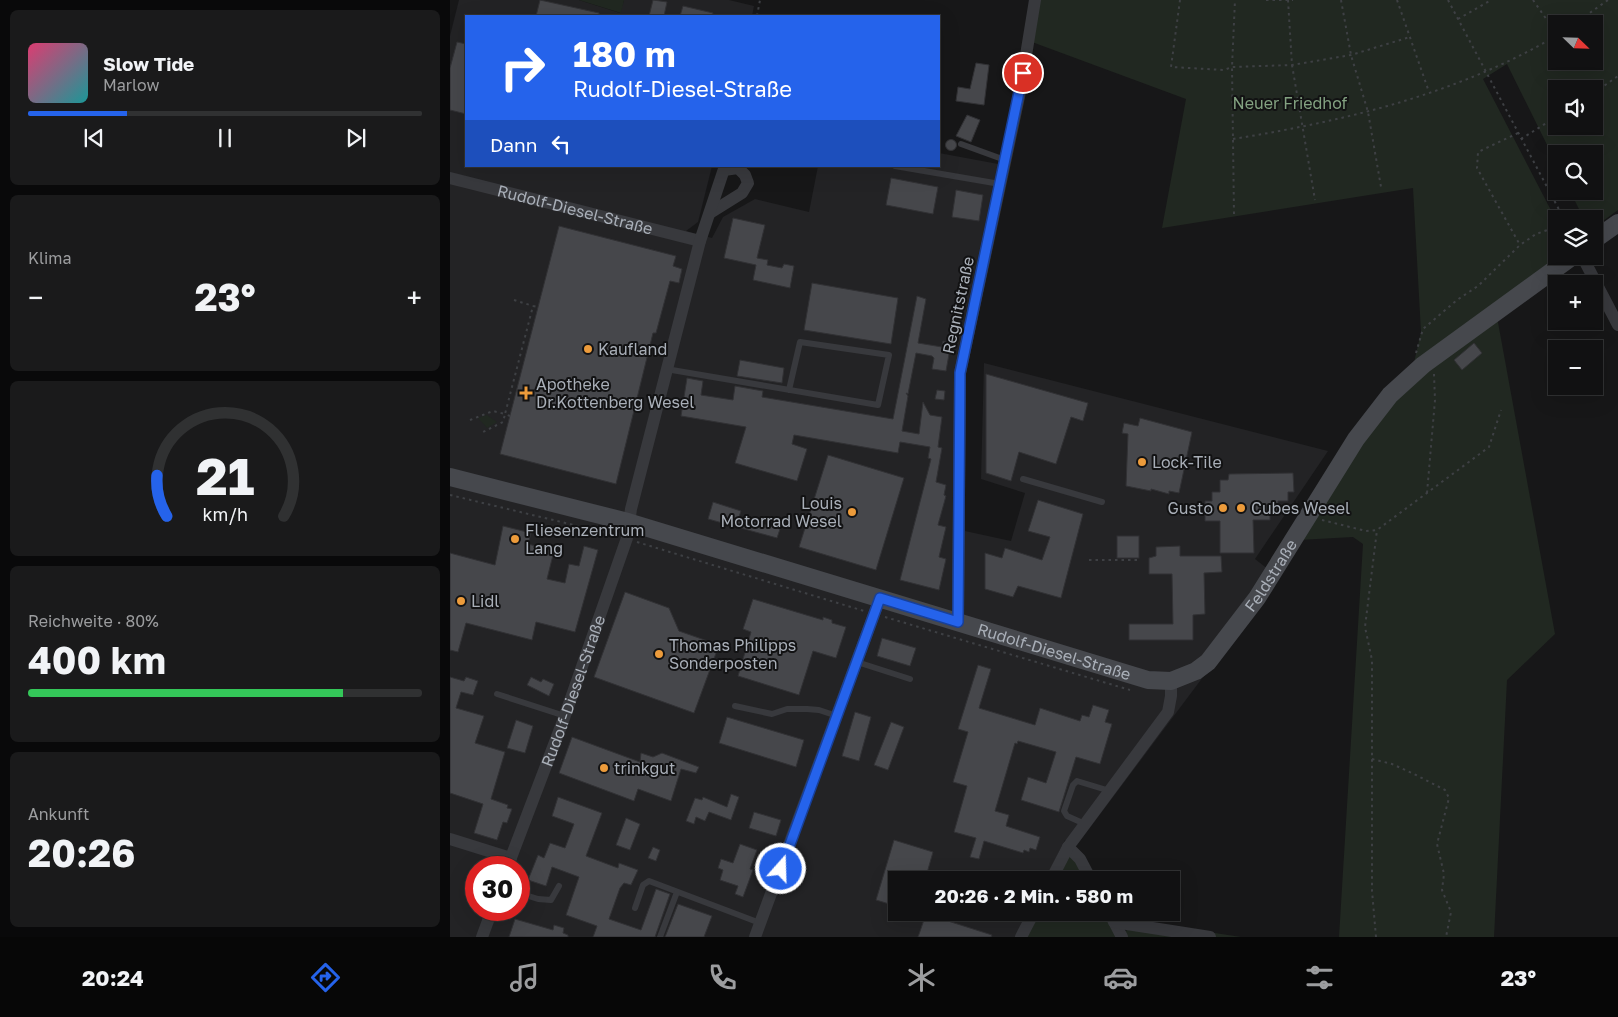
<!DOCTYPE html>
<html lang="de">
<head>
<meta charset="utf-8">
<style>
	:root { --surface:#111112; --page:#1a1a1b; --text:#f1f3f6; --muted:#9c9d9f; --line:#303132; --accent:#2563eb }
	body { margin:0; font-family:"Golos Text",sans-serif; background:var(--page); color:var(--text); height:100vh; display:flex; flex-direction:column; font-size:19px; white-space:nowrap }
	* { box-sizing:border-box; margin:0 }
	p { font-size:16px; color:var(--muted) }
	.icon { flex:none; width:28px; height:28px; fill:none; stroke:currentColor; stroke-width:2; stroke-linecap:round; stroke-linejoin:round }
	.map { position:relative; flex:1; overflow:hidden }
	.sheet { display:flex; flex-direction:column; gap:10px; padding:10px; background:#09090a; width:450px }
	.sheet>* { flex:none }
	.guide { position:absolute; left:15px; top:15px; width:475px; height:152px; border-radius:0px; box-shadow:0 5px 20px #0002,0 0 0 1px var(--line); background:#2563eb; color:#fff; overflow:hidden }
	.needle { width:32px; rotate:113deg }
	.controls { position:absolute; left:1098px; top:15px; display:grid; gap:10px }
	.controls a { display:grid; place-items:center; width:55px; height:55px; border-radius:0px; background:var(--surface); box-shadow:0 5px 20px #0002,0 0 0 1px var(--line); font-size:25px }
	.speed { position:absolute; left:15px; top:856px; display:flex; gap:10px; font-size:25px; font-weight:700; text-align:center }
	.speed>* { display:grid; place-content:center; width:65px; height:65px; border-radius:50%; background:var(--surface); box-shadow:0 5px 20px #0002,0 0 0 1px var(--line); line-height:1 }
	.speed .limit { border:8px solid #d22; background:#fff; color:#111 }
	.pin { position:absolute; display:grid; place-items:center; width:42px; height:42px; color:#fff; margin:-21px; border:2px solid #fff; border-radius:50%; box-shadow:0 1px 5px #0007 }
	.me { position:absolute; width:55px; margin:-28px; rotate:20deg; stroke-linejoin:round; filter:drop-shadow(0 0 4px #0008) }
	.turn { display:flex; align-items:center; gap:18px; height:105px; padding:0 25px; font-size:22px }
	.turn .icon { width:65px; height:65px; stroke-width:2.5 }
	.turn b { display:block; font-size:35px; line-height:42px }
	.then { display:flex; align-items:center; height:48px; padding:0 25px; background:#0003; gap:10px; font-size:19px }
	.big { font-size:38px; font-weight:700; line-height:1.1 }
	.sheet .tile { flex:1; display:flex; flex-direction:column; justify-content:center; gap:8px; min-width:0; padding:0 18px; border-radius:8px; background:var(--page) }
	.sheet .dial { align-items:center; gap:0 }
	.dial svg { height:130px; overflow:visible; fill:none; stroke:var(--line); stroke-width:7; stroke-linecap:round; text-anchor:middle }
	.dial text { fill:var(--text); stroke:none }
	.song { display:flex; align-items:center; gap:15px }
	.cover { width:60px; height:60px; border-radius:8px; background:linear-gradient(135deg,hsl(340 70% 55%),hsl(180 70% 35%)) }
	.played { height:5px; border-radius:2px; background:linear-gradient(90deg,var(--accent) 25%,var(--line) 25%) }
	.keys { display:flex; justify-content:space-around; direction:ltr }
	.heat { display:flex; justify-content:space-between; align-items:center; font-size:28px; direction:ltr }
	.charge { height:8px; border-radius:4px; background:linear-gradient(90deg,#34c759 80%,var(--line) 0) }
	.trip { position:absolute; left:438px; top:871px; width:292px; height:50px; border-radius:0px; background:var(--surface); box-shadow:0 5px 20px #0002,0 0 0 1px var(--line); font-weight:700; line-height:50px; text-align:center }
	.tab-bar { display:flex; height:80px; justify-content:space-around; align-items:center; background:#070707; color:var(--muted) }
	.tab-bar .icon { width:35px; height:35px }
	.tab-bar .selected { color:var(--accent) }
	.tab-bar b { font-size:22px; color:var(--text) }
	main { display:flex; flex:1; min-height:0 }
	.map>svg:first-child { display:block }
</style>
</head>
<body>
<main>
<section class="sheet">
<div class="tile">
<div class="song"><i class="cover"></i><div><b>Slow Tide</b><p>Marlow</p></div></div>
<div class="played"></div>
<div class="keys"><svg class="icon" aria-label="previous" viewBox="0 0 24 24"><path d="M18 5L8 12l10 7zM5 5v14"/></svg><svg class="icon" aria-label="pause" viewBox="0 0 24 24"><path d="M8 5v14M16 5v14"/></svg><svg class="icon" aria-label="next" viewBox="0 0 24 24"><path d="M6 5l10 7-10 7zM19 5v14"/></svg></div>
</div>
<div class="tile"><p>Klima</p>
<div class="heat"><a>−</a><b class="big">23°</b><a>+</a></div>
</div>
<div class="tile dial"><svg viewBox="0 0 100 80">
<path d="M14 69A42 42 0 1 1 86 69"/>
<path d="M14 69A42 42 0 0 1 8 44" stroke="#2563eb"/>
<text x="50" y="56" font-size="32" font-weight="700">21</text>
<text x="50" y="72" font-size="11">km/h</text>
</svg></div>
<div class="tile"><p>Reichweite · 80%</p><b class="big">400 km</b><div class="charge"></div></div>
<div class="tile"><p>Ankunft</p><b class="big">20:26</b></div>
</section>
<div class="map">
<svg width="1168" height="937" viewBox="0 0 1168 937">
	<rect width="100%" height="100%" fill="#171718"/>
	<path fill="#232325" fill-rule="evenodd" d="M 9,0 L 129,0 L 170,13 L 174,0 L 279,0 L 304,6 L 302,16 L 16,16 L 16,166 L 262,166 L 248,222 L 236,231 L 262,238 L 273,217 L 305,199 L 359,212 L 368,166 L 489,166 L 489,153 L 559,166 L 513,371 L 515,531 L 561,541 L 575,493 L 531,479 L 534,363 L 878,451 L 805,559 L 828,577 L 627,845 L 615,840 L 595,880 L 446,880 L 446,912 L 578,913 L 566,937 L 0,937 L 0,36 ZM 26,868 L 69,868 L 69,910 L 26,910 Z"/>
	<g fill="#212821" fill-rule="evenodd">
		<polygon points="129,0 174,0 171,13"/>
		<path d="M 589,0 L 1168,0 L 1168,210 L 1146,226 L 1144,219 L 1134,219 L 1120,191 L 1144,191 L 1144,154 L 1106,154 L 1106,163 L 1057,64 L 1033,79 L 1106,220 L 1106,256 L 1112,256 L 1045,306 L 1105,634 L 1057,680 L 1044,937 L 889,937 L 913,544 L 903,537 L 849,540 L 963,367 L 971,332 L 963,188 L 712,228 L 736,99 L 582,42 ZM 1106,24 L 1144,24 L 1144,61 L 1106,61 ZM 1106,89 L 1144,89 L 1144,126 L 1106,126 Z"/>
		<polygon points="37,415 47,422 37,428 28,418"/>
		<polygon points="619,856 627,862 637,880 607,880"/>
		<polygon points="590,912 655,913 668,937 577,937"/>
		<polygon points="667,918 791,937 677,937 675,933 678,928"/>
	</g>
	<g fill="#46474b" stroke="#313134">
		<polygon points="90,0 149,13 149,16 86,16"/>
		<polygon points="203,0 217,2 214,16 199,16"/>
		<polygon points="233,6 263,13 262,16 230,16"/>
		<polygon points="7,42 16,44 16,114 0,110 0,68"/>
		<polygon points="526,63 539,65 534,105 506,101 508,87 520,89"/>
		<polygon points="517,115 530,120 521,142 506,136"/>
		<circle cx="501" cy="145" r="5.5"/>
		<polygon points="441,178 488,187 483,214 436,205"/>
		<polygon points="506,190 533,195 529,221 502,217"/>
		<polygon points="283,218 315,225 307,258 318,260 317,265 332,268 334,264 344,266 340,288 303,280 306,265 274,258"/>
		<polygon points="109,226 226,256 223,266 232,269 229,283 220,281 206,333 203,333 166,484 50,454"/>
		<polygon points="362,283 448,298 441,344 354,330"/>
		<polygon points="467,296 476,299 468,343 492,347 493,341 501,343 496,371 482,369 484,358 482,356 466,353 458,394 456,393 458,396 452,431 469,434 473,402 480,415 492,417 488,447 492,448 486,482 496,485 494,495 496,496 488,525 496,527 489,557 496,559 489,590 450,580 481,459 478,458 480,447 450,442 448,453 344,435 342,444 357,449 347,481 285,463 296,427 231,416 237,378 253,381 251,395 283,400 285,386 313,391 312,397 443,419"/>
		<polygon points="1024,343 1032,353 1012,370 1004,360"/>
		<polygon points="290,360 334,368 332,383 287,376"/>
		<polygon points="536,374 638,403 633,421 621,417 606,464 569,452 561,481 536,473"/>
		<polygon points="487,390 495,391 494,400 485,399"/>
		<polygon points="690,418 742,432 729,493 719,491 719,494 701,489 701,491 676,486 678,434 672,433 674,423 688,426"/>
		<polygon points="378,455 454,478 426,570 349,547"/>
		<polygon points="843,473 844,492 838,492 838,501 828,501 828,514 820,514 820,520 803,520 804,553 770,553 770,521 755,521 755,501 762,501 762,492 770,492 770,480 778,480 779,474"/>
		<polygon points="588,500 633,514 611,598 568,586 563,597 535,589 535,553 552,558 555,548 592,560 600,537 578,531"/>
		<polygon points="263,502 291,511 289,517 330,529 327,538 258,519"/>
		<polygon points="53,526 81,533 78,544 104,551 97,579 115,583 119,564 129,566 134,546 148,550 125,632 86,622 82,640 16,623 8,652 0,650 0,553 45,565"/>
		<rect x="667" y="536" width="22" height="22"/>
		<polygon points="730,546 730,556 771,556 772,572 754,573 755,614 743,615 743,640 679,640 679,624 723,624 722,574 699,574 699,558 706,556 706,547"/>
		<polygon points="175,592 219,608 229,631 269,645 244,713 144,677"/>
		<polygon points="303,599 373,620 373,617 382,620 382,623 396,627 386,658 363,651 349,695 288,676 301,632 293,629"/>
		<polygon points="432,638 466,648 460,666 427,656"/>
		<polygon points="528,665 541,669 529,708 585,725 590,708 630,721 632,715 639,717 643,705 659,710 655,722 662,724 650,764 626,757 609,812 571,800 578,777 596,783 606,752 568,741 567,744 565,743 545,811 559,815 556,826 590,837 586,850 580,848 579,852 574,850 573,853 534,841 529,859 520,857 526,838 504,832 517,786 503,782 518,732 508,729"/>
		<polygon points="0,677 14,681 16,677 28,681 23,695 11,692 6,708 34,716 25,743 55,752 41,799 58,805 57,808 62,809 57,823 53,822 47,840 24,833 33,804 0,793"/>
		<polygon points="81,677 91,682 93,679 104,684 99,696 77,685"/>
		<polygon points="405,712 421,717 409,761 392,756"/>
		<polygon points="277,717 354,740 346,767 269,743"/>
		<polygon points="66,720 83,726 75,753 57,748"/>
		<polygon points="441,722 454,727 438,770 424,765"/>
		<polygon points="122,737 190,762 191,753 203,757 212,753 249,767 246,773 231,769 221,801 188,789 184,801 109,773"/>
		<polygon points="281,794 289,797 281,820 259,812 255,821 246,817 244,824 236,821 245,798 252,800 253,797 277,807"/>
		<polygon points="108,797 152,813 136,856 168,868 169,863 188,870 181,885 174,883 170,888 159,919 191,930 206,889 220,894 205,937 143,937 147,926 116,915 129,877 102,867 96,886 78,880 88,855 94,858 100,843 115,848 124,824 102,816"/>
		<polygon points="304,812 331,820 326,836 299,828"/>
		<polygon points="176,818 190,824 180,850 166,845"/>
		<polygon points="444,840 483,852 475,880 446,880 446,906 426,900"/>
		<polygon points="290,844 307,850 300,869 303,870 293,897 285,894 288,886 270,880 273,870 268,868 271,859 283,863"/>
		<polygon points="203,847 210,850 206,861 198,858"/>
		<polygon points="228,904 262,916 254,937 215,937"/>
		<polygon points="476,914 542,935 541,937 468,937"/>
		<polygon points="65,919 103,930 104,925 114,928 113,933 118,935 118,937 59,937"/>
	</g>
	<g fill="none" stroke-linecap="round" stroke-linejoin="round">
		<g stroke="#3e4044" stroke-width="2" stroke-dasharray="2.5 4" stroke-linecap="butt">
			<polyline points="730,0 721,67 774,70 782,67 842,65 901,55 960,37"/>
			<polyline points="816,0 843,0"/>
			<polyline points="838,0 842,65 865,200"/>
			<polyline points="891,0 901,55 918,112 931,187"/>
			<polyline points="947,0 979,92"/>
			<polyline points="998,0 1114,219"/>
			<polyline points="1083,0 1106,33"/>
			<polyline points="307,16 310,0"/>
			<polyline points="1008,19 1041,0"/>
			<polyline points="1124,24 1158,0"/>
			<polyline points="1144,93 1168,76"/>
			<polyline points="1068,133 1028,152 1027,168 1070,245"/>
			<path d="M 783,139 C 895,121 1007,94 1106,36"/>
			<polyline points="1071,139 1106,117"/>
			<polyline points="784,214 782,67 785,0"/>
			<polyline points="64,300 83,306"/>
			<polyline points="966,353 973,329 1007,300 1028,286 1070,245 1086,234 1106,227"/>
			<polyline points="60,416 55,414 83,306 88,307"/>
			<polyline points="20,420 43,411 55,414 53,422 33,432"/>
			<polyline points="977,493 985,400 984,374"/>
			<polyline points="0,495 165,535"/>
			<polyline points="872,520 916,531 927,530 1039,447 1051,410"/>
			<polyline points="187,542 414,611"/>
			<polyline points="639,560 689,560"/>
			<polyline points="435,617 680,690"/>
			<polyline points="922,759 942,764 964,774 995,790 999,798 987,844 994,874 992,890 1001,912 996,937"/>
			<polyline points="926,937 922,891 922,660 915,627 927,530"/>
		</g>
		<g stroke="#38393d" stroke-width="6">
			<polyline points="511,144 555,160"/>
			<polyline points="445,166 550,184"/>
			<polyline points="216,369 428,405 439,355 350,342 339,390"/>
			<polyline points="573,479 652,502"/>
			<polyline points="407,662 460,679"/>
			<polyline points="47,694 115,716"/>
			<polyline points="285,706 322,714 337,709 357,709 369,710 387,716"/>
			<polyline points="635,824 617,816 614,811 623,785 627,781 660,791"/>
			<polyline points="69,893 88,899 101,900 109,886"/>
			<polyline points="185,908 193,885 199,881 310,923"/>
			<polyline points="210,937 227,892"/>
		</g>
		<g stroke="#38393d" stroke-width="12">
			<path id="s1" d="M 0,178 L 250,241"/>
			<polyline points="260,213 292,193 298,183 295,175 288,168 274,170"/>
			<polyline points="1132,256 1168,325"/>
			<polyline points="508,622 510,373 570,92 585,0"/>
			<polyline points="0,839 61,858"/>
			<polyline points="618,847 630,859 641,880"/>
			<path id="s2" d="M 57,868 L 113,721 L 177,538 L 181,509 L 250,241 L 275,166"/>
			<polyline points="601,880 618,847 718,712 721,696 721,681"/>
			<polyline points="659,912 672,937"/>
			<polyline points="664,922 760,937"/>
			<polyline points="32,937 42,910"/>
			<polyline points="305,937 430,598"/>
			<polyline points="571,937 584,912"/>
		</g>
		<g stroke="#46484d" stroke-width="18">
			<polyline points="1144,240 1168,223"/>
			<path id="s3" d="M 0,477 L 178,522 L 698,680 L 721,681 L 746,671 L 758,662 L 807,598 L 906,439 L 940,395 L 973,365 L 1123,256"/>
		</g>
	</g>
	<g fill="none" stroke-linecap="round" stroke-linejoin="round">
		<defs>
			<polyline id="route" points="331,869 430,598 508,622 510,373 573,73"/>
		</defs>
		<use href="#route" stroke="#184099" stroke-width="12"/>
		<use href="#route" stroke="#2563eb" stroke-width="9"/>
	</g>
	<g fill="#ec9b3b" stroke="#121213" stroke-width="2">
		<circle cx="138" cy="349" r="5"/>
		<path d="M73.5 385.5h5v5h5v5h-5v5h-5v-5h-5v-5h5z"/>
		<circle cx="692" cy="462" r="5"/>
		<circle cx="773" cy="508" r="5"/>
		<circle cx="791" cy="508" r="5"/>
		<circle cx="402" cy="512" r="5"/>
		<circle cx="65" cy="539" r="5"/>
		<circle cx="11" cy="601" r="5"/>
		<circle cx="209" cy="654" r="5"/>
		<circle cx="154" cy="768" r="5"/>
	</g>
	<g text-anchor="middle" stroke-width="4" stroke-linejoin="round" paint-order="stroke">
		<g font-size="16" fill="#83a281" stroke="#121213">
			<text x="840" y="109">Neuer Friedhof</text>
		</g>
		<g font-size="16" fill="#a9afb8" stroke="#121213">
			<text dy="6" stroke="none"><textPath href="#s1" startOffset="129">Rudolf-Diesel-Straße</textPath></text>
			<text transform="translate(508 305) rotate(-78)" y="6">Regnitstraße</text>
			<text dy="6" stroke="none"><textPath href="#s3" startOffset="899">Feldstraße</textPath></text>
			<text dy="6" stroke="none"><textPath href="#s3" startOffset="629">Rudolf-Diesel-Straße</textPath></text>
			<text dy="6" stroke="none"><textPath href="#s2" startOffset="189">Rudolf-Diesel-Straße</textPath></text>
		</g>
		<g font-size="16" fill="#a9afb8" stroke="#121213" text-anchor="start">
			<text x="148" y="355">Kaufland</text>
			<text x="86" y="390">Apotheke<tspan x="86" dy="18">Dr.Kottenberg Wesel</tspan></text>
			<text x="702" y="468">Lock-Tile</text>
			<text x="392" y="509" text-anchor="end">Louis<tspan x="392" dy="18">Motorrad Wesel</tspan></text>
			<text x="763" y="514" text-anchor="end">Gusto</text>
			<text x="801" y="514">Cubes Wesel</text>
			<text x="75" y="536">Fliesenzentrum<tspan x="75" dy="18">Lang</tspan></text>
			<text x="21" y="607">Lidl</text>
			<text x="219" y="651">Thomas Philipps<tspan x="219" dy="18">Sonderposten</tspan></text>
			<text x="164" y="774">trinkgut</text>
		</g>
	</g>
</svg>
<div class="controls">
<a><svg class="needle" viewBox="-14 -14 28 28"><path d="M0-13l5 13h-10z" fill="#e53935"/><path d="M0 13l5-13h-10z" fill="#9c9d9f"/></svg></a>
<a><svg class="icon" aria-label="sound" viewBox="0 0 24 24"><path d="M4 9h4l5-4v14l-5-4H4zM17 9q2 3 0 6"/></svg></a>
<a><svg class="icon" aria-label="search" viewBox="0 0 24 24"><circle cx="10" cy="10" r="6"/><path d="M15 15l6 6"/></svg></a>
<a><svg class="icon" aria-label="layers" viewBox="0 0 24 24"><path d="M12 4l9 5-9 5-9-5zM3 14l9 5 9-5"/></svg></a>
<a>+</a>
<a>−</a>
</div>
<div class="speed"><div class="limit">30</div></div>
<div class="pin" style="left:573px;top:73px;background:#d93025"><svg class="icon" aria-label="arrive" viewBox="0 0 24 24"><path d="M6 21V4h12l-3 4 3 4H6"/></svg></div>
<svg class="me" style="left:331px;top:869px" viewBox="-20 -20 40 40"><circle r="17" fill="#2563eb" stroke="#fff" stroke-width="3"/><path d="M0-11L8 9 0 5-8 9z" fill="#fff"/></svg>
<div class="trip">20:26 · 2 Min. · 580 m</div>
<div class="guide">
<div class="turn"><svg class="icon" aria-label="right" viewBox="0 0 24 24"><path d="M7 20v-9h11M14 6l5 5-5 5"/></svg><div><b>180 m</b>Rudolf-Diesel-Straße</div></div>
<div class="then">Dann<svg class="icon" aria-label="left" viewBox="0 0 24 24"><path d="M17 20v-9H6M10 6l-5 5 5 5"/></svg></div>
</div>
</div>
</main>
<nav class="tab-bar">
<b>20:24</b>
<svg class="icon selected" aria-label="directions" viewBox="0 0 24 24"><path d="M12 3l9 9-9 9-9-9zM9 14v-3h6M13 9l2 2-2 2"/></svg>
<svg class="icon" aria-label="music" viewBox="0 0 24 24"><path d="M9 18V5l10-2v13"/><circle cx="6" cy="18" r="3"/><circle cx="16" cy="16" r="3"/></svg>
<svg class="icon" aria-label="phone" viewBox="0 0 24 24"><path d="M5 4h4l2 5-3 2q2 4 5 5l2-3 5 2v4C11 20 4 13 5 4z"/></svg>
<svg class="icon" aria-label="climate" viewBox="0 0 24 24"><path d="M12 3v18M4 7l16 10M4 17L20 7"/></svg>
<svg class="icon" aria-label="car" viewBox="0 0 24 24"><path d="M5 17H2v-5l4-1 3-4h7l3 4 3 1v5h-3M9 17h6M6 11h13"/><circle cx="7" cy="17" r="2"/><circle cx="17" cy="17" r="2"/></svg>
<svg class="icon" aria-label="filters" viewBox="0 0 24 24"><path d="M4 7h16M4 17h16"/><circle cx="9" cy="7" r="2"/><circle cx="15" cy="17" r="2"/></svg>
<b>23°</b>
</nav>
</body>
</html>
